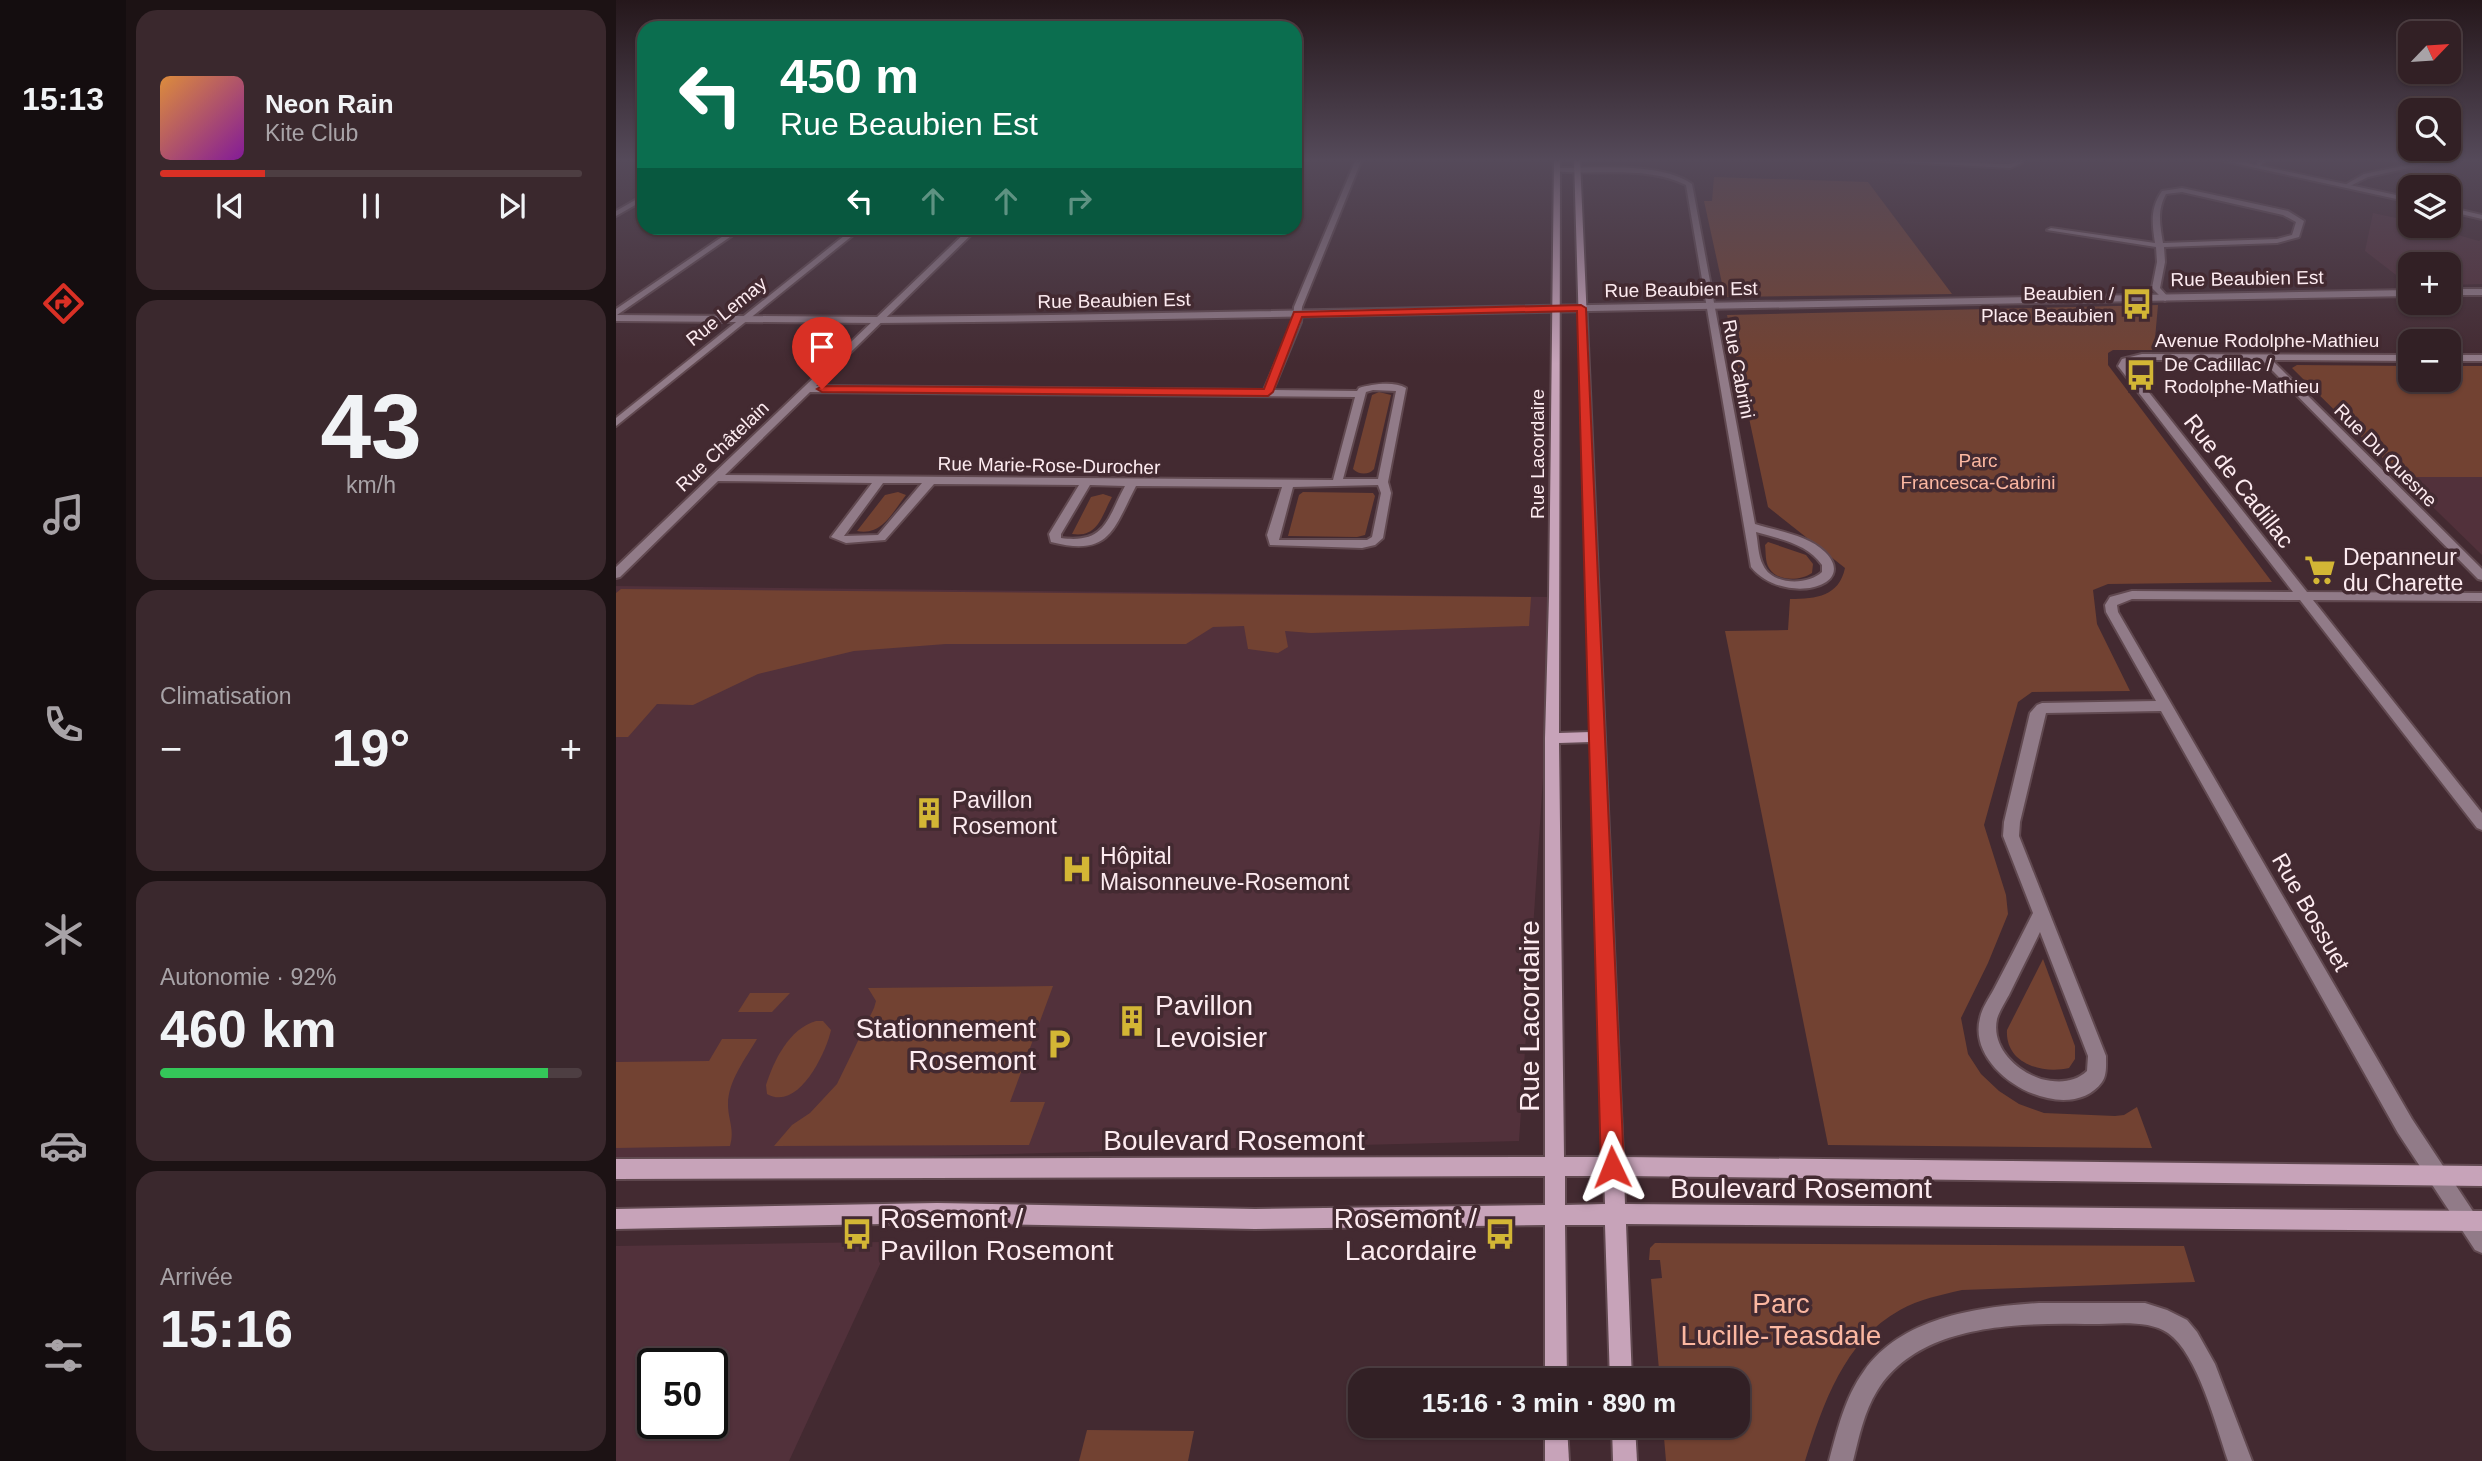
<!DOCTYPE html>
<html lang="fr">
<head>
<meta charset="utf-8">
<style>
	:root { --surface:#322025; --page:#3a282d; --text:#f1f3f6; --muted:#a8a3a7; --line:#4d3e42; --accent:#d93025 }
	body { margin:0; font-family:Arial,sans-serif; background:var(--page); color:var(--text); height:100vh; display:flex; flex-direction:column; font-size:26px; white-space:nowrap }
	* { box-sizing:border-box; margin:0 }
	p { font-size:23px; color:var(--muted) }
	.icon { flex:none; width:38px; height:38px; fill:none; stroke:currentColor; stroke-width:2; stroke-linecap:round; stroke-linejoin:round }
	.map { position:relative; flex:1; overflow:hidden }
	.drawer { display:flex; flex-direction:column; gap:10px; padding:10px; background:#1c1214; width:490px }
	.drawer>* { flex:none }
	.banner { position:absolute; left:21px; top:21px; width:665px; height:214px; border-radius:21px; box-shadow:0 2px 5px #0004,0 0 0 2px var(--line); background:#0b6e4f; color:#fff; overflow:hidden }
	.needle { width:46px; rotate:65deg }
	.controls { position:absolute; left:1782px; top:21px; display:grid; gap:14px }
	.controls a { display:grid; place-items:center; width:63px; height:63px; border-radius:14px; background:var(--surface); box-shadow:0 2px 5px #0004,0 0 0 2px var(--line); font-size:35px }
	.speed { position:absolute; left:21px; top:1348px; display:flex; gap:14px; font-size:35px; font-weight:700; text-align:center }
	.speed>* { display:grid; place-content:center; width:91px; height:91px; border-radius:50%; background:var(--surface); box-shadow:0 2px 5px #0004,0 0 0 2px var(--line); line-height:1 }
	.speed .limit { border:4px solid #111; border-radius:10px; background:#fff; color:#111 }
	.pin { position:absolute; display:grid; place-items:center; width:60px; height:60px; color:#fff; margin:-72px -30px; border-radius:50% 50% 50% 0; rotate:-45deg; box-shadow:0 0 7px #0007 }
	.pin .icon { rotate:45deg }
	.me { position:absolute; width:77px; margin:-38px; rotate:358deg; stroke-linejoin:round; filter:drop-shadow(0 0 5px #0008) }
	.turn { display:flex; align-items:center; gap:24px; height:147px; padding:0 28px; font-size:32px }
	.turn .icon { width:91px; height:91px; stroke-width:2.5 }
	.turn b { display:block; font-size:49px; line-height:60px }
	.lanes { display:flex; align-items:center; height:66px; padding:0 28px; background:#0003; justify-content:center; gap:35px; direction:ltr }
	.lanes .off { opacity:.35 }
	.big { font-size:52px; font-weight:700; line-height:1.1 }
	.drawer .card { flex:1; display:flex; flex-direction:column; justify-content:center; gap:10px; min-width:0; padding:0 24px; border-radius:21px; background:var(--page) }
	.drawer .dial { align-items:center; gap:0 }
	.dial b { font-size:91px; line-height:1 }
	.song { display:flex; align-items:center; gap:21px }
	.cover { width:84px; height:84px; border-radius:10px; background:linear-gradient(135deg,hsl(30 70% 55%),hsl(290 70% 35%)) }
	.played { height:7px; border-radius:4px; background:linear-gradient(90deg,var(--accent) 25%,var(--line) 25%) }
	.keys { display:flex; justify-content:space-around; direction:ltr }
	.heat { display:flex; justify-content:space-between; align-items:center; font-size:38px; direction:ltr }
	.charge { height:10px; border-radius:5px; background:linear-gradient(90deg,#34c759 92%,var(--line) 0) }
	.trip { position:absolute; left:732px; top:1368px; width:402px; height:70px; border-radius:21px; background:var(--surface); box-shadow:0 2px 5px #0004,0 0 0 2px var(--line); font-weight:700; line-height:70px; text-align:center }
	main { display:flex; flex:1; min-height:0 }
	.tabs { display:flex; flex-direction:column; width:126px; justify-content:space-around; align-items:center; background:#140d0f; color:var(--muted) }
	.tabs .icon { width:49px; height:49px }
	.tabs .current { color:var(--accent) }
	.tabs b { font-size:32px; color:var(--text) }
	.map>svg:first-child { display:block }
</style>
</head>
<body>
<main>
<nav class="tabs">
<b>15:13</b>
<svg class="icon current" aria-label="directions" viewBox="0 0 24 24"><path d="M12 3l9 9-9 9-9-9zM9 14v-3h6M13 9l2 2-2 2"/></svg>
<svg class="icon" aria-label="music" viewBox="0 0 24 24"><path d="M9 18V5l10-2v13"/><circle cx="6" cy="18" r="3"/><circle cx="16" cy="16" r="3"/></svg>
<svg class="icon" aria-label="phone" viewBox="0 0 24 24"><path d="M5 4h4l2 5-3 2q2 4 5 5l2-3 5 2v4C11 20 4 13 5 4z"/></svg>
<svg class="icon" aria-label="climate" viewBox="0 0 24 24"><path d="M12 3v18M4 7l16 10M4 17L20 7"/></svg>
<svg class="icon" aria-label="car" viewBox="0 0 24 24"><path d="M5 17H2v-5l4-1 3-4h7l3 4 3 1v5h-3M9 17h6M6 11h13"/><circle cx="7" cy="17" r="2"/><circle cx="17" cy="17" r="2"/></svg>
<svg class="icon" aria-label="filters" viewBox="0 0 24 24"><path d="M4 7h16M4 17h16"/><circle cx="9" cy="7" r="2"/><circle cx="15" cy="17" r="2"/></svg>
</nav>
<section class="drawer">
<div class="card">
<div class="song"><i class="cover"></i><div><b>Neon Rain</b><p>Kite Club</p></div></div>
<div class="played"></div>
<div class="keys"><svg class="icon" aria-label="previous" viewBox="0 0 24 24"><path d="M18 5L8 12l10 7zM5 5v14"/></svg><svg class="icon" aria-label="pause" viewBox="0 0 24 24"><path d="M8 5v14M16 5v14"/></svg><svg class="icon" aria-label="next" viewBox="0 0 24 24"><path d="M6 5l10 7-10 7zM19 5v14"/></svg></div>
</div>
<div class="card dial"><b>43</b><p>km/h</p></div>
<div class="card"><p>Climatisation</p>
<div class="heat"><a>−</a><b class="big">19°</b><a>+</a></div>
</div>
<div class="card"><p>Autonomie · 92%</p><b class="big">460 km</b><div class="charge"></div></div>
<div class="card"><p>Arrivée</p><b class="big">15:16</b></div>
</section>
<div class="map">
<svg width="1866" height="1461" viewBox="0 0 1866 1461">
	<rect width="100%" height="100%" fill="#432a31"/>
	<g fill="#52313b" fill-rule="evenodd">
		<polygon points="1757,213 1794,221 1794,226 1810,226 1863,241 1866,239 1866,284 1832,285 1832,264 1794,264 1793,285 1749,251"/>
		<polygon points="1786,477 1866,477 1866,555"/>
		<polygon points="0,586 939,597 903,1141 0,1164"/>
		<path d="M 263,1242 L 269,1244 L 271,1249 L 173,1461 L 0,1461 L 0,1246 ZM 37,1363 L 96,1363 L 96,1423 L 37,1423 Z"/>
	</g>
	<g fill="#724232">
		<polygon points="1098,177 1252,182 1336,294 1109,297 1088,201 1096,201"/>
		<path d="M 1542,305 L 1538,350 L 1497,350 L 1492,353 L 1492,365 L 1656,582 L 1492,584 L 1477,590 L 1481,624 L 1514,691 L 1416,692 L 1402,702 L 1368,825 L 1390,895 L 1392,914 L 1372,963 L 1345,1018 L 1352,1054 L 1365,1074 L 1383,1091 L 1403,1104 L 1428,1113 L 1499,1116 L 1508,1115 L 1521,1107 L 1536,1148 L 1212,1145 L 1109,631 L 1172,630 L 1174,599 C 1201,599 1223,596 1229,568 L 1152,507 L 1111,315 Z"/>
		<polygon points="1681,365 1794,366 1794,380 1832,380 1832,366 1866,366 1866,477 1786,477 1676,368"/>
		<path d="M 763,392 L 775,395 L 758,469 C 753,475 743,475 737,469 L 756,395 Z"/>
		<path d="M 282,492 L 290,495 C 276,513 266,536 241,531 L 269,495 Z"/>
		<polygon points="687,492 757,493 759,496 749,535 741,537 672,536 683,495"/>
		<path d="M 487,494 L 496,497 C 485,517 482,538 456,534 L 475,497 Z"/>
		<path d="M 1152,542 L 1190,555 L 1197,564 L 1196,573 C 1184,581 1161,582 1153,568 C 1149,562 1150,552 1149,545 Z"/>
		<polygon points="5,589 915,597 913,626 695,633 669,631 672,647 662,653 632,649 628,626 597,627 570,644 330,644 238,651 142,674 77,705 41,704 12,737 0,737 0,593"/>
		<path d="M 1427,959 L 1459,1046 L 1459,1059 L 1453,1068 C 1426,1074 1389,1064 1391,1030 Z"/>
		<polygon points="437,986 394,1102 429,1102 413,1145 158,1146 176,1125 194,1113 221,1084 258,1008 260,1001 252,988"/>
		<polygon points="134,993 174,993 156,1012 122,1012"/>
		<path d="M 200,1021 L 207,1021 L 215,1030 C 210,1053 182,1112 151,1094 L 150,1085 C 158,1060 173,1029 200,1021 Z"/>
		<path d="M 106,1039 L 141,1039 C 130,1058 112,1081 112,1104 C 112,1120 119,1130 114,1146 L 0,1148 L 0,1062 L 93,1061 Z"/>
		<path d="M 1039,1243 L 1568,1246 L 1579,1282 L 1346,1290 C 1325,1295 1303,1299 1284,1310 C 1228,1341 1207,1404 1189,1461 L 1050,1461 L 1047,1426 L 1122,1426 L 1122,1381 L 1044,1381 L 1035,1279 L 1046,1278 L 1044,1260 L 1033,1260 L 1034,1248 Z"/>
		<polygon points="471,1430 578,1431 572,1461 463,1461"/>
	</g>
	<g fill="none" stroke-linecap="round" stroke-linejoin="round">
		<defs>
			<g id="minor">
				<path d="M 740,159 L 746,159 L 686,307 L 685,322 L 657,390 L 741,391 L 743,388 C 756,384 778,381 790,388 L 772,482 L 775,493 L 767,538 L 759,545 L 746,548 L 654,545 L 651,535 L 666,487 L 520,486 C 497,530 494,557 435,542 L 433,534 L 463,485 L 318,484 L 269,540 L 230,543 L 215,537 L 256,483 L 102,481 L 4,577 L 0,578 L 0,567 L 354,228 L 362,228 L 200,386 L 648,390 L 677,322 L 678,307 ZM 757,390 L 780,391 L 762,479 L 727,479 L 750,392 ZM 194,392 L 739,397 L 717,480 L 109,475 ZM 267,483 L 306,483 L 262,535 L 228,536 ZM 474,485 L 509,486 C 491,519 490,544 445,538 L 445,534 ZM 762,485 L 765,493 L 756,537 L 751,540 L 663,540 L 677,487 Z"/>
				<polygon points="1232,159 1393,164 1400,162 1400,159 1406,159 1406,163 1394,168"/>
				<polygon points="1644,159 1651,159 1642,168 1638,168"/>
				<polygon points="1820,159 1834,159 1752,177 1732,187 1727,186 1748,174"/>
				<path d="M 941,168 C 978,168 1046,162 1076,184 L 1139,524 C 1161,531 1192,535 1209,552 C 1244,587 1167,606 1135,567 L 1070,185 C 1030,165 981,176 939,171 ZM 1140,532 C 1164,539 1192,544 1206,565 L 1206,572 C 1191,586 1156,585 1147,565 C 1142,556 1142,542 1140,532 Z"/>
				<path d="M 1566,188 L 1672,211 L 1688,221 L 1683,237 L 1661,243 L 1548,247 L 1549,262 L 1544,288 L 1553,298 L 1549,301 L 1536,288 L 1541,262 L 1540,247 L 1431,230 L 1435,228 L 1539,243 C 1536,223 1534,208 1546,191 ZM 1566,192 L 1667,215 L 1680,222 L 1676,235 L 1661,239 L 1547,243 C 1544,225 1541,210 1550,194 Z"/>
				<polygon points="28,195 28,200 0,216 0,211"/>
				<polygon points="238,228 246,228 0,426 0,418"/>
				<path d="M 1526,354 L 1794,355 L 1794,361 L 1656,360 L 1866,569 L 1866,580 L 1862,579 L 1646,360 L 1526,360 L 1513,363 L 1512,366 L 1691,592 L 1866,593 L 1866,601 L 1697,600 L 1866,813 L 1866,830 L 1861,828 L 1684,600 L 1516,599 L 1501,605 L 1502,612 L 1796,1119 L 1866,1225 L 1866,1253 L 1859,1250 L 1782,1133 L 1545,711 L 1430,713 L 1404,822 L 1403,836 L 1490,1056 C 1490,1064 1491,1075 1486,1082 C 1452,1129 1349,1075 1364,1018 C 1366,1008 1373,998 1378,989 C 1391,964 1404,939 1417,913 L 1387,836 L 1388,822 L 1414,713 L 1421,705 L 1426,703 L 1540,701 L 1490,612 L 1489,605 L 1494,597 L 1516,591 L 1677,592 L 1502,366 L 1506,359 ZM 1424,932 L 1472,1056 L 1471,1071 C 1458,1083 1442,1083 1425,1079 C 1401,1071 1375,1048 1381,1019 C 1383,1012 1389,1002 1393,995 C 1403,974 1414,953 1424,932 Z"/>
				<rect x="1832" y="355" width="34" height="6"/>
				<path d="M 1423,1303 L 1529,1303 L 1551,1310 L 1571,1320 L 1581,1332 L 1599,1364 L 1636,1461 L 1612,1461 C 1600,1426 1582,1354 1552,1333 C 1530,1318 1494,1325 1469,1324 C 1399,1323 1302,1324 1261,1391 C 1248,1412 1243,1437 1237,1461 L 1213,1461 C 1221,1431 1229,1397 1248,1371 C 1286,1317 1362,1307 1423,1303 Z"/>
			</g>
			<g id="tertiary">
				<polygon points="1599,159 1613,159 1794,198 1794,202"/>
				<polygon points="1832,207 1866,215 1866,219 1832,211"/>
				<polygon points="119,228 127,228 1,315 262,317 435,315 1794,290 1794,296 435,321 262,323 0,321 0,309"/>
				<rect x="1832" y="289" width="34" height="6"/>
			</g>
			<g id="secondary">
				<path d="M 938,159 L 944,159 L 943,733 L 975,732 L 958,159 L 964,159 L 1007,1157 L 1866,1166 L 1866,1186 L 1008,1176 L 1009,1204 L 1866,1211 L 1866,1231 L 1010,1224 L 1016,1381 L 994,1381 L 989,1225 L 949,1225 L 951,1381 L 929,1381 L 929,1225 L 639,1229 L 321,1223 L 0,1229 L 0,1209 L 321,1203 L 639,1209 L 929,1205 L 929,1176 L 0,1179 L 0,1159 L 929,1157 L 929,738 L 933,597 ZM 975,742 L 987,1157 L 948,1157 L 943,743 ZM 949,1176 L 988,1176 L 989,1204 L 949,1205 Z"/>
				<polygon points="929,1426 951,1426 953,1461 929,1461"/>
				<polygon points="996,1426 1019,1426 1021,1461 997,1461"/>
			</g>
		</defs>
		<use href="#minor" stroke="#614950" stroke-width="4"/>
		<use href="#tertiary" stroke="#614950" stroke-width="4"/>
		<use href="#secondary" stroke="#614950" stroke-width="4"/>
		<use href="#minor" fill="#917b88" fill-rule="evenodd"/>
		<use href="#tertiary" fill="#917b88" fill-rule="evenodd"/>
		<use href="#secondary" fill="#c7a3b9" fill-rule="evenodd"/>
	</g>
	<linearGradient id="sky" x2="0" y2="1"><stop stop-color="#25171b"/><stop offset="0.44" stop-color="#554a5a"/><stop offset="1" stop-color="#554a5a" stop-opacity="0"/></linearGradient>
	<rect width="1866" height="364" fill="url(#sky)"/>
	<polygon fill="#d93025" stroke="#8d1f18" stroke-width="2" points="965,305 970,308 1008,1167 1004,1175 996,1178 989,1175 985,1167 961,311 686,317 657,392 652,396 206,392 201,389 206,386 648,389 678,312"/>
	<defs>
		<symbol id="bus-bare" viewBox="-9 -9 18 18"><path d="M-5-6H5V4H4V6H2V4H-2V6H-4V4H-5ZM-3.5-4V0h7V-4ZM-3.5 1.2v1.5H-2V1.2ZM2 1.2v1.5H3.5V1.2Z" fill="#d3b635" stroke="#432a31" stroke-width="2.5" paint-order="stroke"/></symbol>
		<symbol id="supermarket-bare" viewBox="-9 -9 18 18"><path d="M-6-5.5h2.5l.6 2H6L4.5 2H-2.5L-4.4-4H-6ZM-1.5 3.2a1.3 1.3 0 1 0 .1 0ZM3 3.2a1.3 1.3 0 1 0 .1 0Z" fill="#d3b635" stroke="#432a31" stroke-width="2.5" paint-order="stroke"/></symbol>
		<symbol id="building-bare" viewBox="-9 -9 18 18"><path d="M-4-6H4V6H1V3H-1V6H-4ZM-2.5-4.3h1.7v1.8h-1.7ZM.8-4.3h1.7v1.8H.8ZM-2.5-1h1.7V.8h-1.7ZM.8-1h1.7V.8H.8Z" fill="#d3b635" stroke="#432a31" stroke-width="2.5" paint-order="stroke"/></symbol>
		<symbol id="hospital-bare" viewBox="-9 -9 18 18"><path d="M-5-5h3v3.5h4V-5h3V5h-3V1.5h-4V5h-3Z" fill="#d3b635" stroke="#432a31" stroke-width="2.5" paint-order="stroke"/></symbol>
		<symbol id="parking-bare" viewBox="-9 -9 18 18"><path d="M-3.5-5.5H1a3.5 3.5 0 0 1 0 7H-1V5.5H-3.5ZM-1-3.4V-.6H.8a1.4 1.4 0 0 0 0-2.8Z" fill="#d3b635" stroke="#432a31" stroke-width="2.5" paint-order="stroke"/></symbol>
	</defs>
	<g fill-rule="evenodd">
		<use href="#bus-bare" x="1499" y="282" width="44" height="44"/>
		<use href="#bus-bare" x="1503" y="353" width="44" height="44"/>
		<use href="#supermarket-bare" x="1682" y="548" width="44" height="44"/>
		<use href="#building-bare" x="291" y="791" width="44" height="44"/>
		<use href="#hospital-bare" x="439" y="847" width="44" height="44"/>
		<use href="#building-bare" x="494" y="999" width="44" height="44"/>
		<use href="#parking-bare" x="421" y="1022" width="44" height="44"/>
		<use href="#bus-bare" x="219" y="1212" width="44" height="44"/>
		<use href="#bus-bare" x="862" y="1212" width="44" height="44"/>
	</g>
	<g text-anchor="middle" stroke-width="7" stroke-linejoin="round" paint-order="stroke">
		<g font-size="19" fill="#fdebf0" stroke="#432a31">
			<text transform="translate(1631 278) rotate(-1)" y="7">Rue Beaubien Est</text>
			<text transform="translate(1065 289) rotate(-1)" y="7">Rue Beaubien Est</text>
			<text transform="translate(498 300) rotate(-1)" y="7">Rue Beaubien Est</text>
			<text transform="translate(110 311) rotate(-39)" y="7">Rue Lemay</text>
			<text x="1651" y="347">Avenue Rodolphe-Mathieu</text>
			<text transform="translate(1123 369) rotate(79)" y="7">Rue Cabrini</text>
			<text transform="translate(106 446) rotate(-44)" y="7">Rue Châtelain</text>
			<text transform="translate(921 454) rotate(-90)" y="7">Rue Lacordaire</text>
			<text transform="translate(1770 455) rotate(45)" y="7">Rue Du Quesne</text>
			<text transform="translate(433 465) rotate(1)" y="7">Rue Marie-Rose-Durocher</text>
		</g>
		<g font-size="19" fill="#fdebf0" stroke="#432a31" text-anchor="end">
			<text x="1498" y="300">Beaubien /<tspan x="1498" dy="22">Place Beaubien</tspan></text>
			<text x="1548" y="371" text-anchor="start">De Cadillac /<tspan x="1548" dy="22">Rodolphe-Mathieu</tspan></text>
		</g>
		<g font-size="19" fill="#fbb7a1" stroke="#432a31">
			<text x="1362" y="467">Parc<tspan x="1362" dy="22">Francesca-Cabrini</tspan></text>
		</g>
		<g font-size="23" fill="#fdebf0" stroke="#432a31">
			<text transform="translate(1623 481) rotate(52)" y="8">Rue de Cadillac</text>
			<text transform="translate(1695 912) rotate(60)" y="8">Rue Bossuet</text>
		</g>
		<g font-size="23" fill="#fdebf0" stroke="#432a31" text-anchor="start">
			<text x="1727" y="565">Depanneur<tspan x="1727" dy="26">du Charette</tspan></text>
			<text x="336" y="808">Pavillon<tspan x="336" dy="26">Rosemont</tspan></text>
			<text x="484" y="864">Hôpital<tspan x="484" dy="26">Maisonneuve-Rosemont</tspan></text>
		</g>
		<g font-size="28" fill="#fdebf0" stroke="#432a31" text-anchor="start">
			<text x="539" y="1015">Pavillon<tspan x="539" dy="32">Levoisier</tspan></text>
			<text x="420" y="1038" text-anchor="end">Stationnement<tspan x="420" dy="32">Rosemont</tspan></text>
			<text x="264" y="1228">Rosemont /<tspan x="264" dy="32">Pavillon Rosemont</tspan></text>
			<text x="861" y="1228" text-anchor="end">Rosemont /<tspan x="861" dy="32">Lacordaire</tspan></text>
		</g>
		<g font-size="28" fill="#fdebf0" stroke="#432a31">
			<text transform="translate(913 1016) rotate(-90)" y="10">Rue Lacordaire</text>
			<text x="618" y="1150">Boulevard Rosemont</text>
			<text x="1185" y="1198">Boulevard Rosemont</text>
		</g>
		<g font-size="28" fill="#fbb7a1" stroke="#432a31">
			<text x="1165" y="1313">Parc<tspan x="1165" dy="32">Lucille-Teasdale</tspan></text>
		</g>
	</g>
</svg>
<div class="controls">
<a><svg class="needle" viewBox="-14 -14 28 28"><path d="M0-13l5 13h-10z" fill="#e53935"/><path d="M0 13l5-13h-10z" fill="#a8a3a7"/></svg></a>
<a><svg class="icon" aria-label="search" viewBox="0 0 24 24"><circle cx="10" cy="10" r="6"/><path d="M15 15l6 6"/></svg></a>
<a><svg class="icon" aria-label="layers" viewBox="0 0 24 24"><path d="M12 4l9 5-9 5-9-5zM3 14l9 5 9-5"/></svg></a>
<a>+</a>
<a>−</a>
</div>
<div class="speed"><div class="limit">50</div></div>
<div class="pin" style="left:206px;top:389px;background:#d93025"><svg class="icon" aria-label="arrive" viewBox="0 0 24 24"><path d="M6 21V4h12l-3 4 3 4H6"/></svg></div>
<svg class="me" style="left:996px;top:1167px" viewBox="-20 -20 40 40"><path d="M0-17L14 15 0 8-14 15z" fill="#d93025" stroke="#fff" stroke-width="4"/></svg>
<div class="trip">15:16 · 3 min · 890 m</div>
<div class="banner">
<div class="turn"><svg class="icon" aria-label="left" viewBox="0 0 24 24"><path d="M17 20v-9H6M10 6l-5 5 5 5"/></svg><div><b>450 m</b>Rue Beaubien Est</div></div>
<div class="lanes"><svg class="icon" aria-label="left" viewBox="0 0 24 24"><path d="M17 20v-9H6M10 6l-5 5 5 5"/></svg><svg class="icon off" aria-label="ahead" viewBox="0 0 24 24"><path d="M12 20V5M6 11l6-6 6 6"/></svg><svg class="icon off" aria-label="ahead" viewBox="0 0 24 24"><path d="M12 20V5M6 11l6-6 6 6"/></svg><svg class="icon off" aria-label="right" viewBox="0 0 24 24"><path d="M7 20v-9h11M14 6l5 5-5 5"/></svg></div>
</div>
</div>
</main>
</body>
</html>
